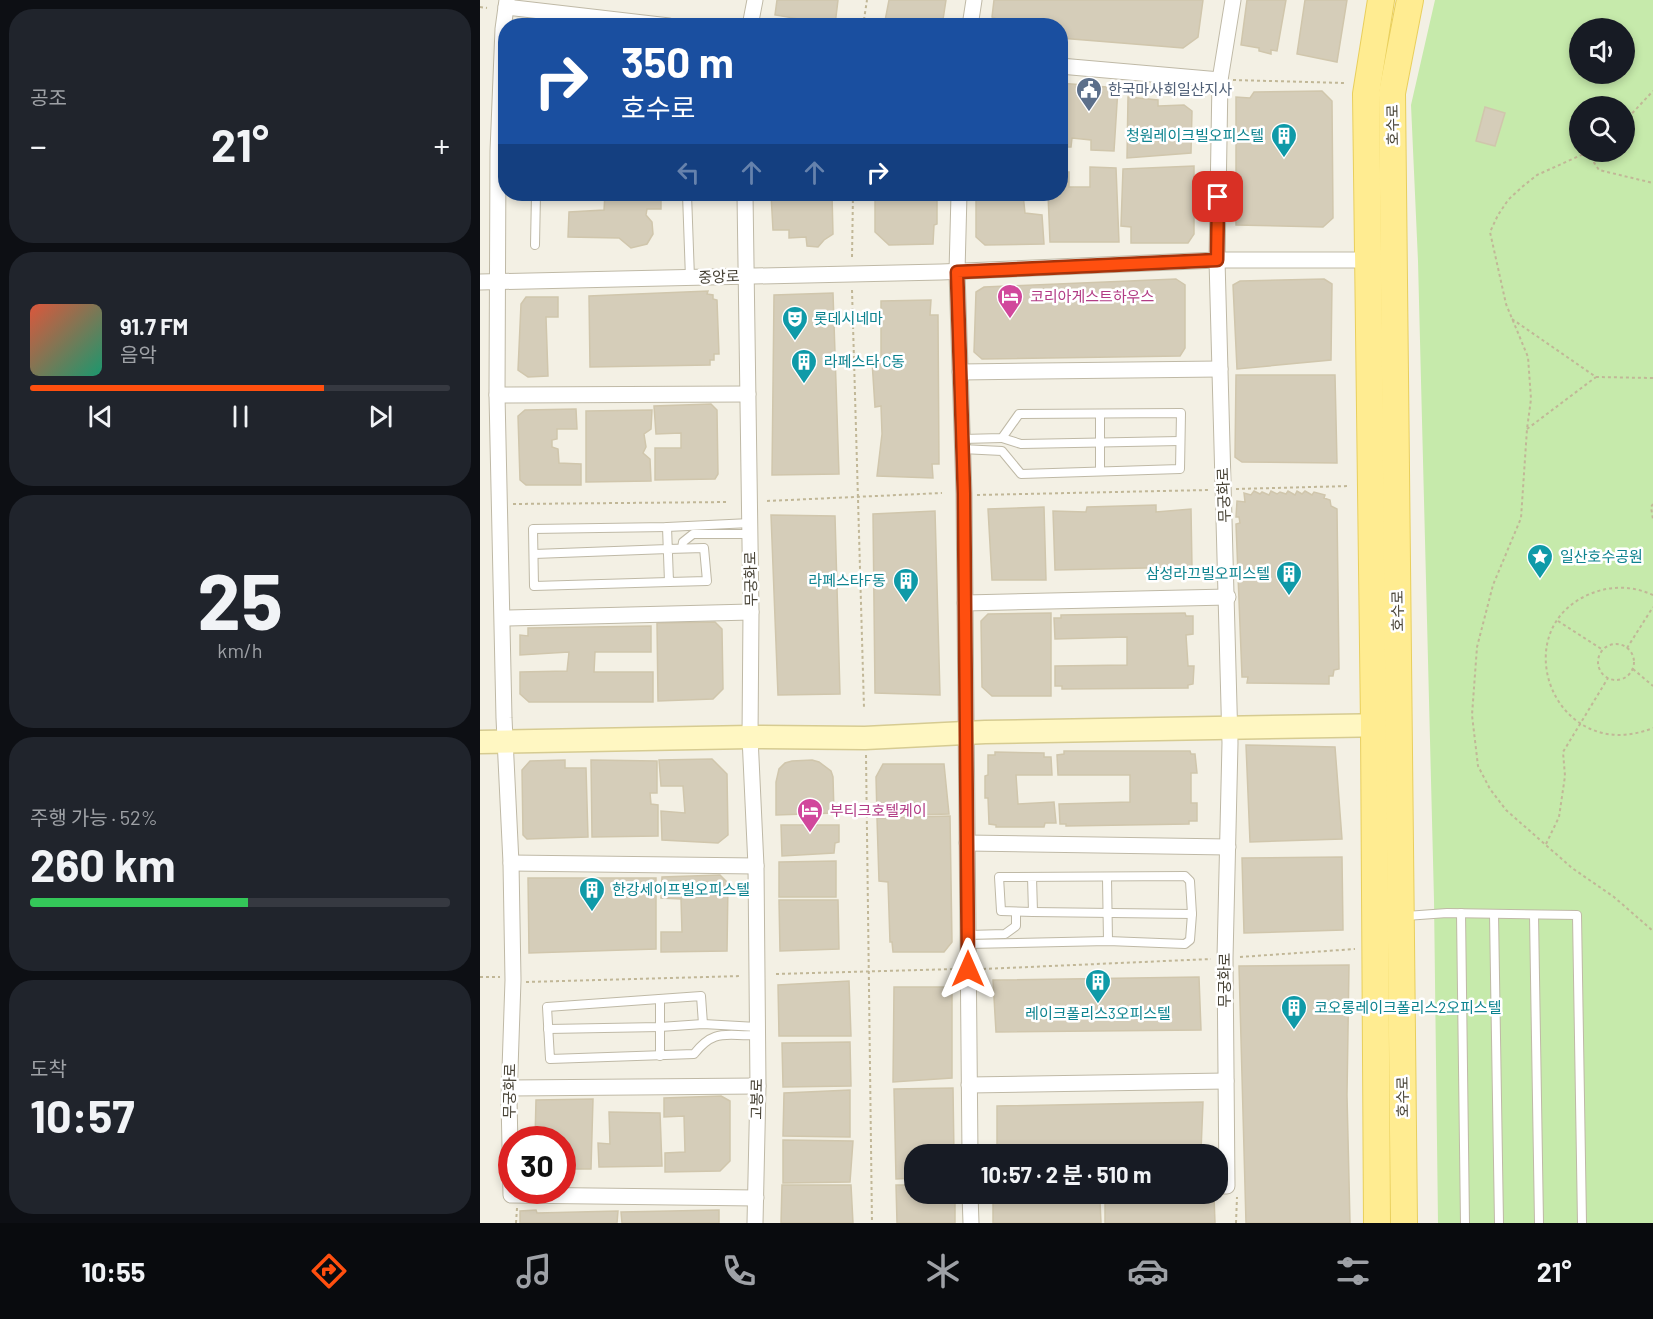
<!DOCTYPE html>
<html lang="ko">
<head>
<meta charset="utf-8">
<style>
	:root { --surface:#171b24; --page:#20242c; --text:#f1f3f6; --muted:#9ea1a6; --line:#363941; --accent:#ff4f0f }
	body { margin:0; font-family:Barlow,"Noto Sans KR",sans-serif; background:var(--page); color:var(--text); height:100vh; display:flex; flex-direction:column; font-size:22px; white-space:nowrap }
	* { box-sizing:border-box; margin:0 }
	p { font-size:20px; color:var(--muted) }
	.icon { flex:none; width:33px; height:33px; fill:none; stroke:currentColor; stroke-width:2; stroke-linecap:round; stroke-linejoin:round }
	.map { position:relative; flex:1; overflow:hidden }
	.panel { display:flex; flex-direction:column; gap:9px; padding:9px; background:#0d0f14; width:480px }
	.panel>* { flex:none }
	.banner { position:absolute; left:18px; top:18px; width:570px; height:183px; border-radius:24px; box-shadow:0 3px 9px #0003; background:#1a4fa0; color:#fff; overflow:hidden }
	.buttons { position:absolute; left:1089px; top:18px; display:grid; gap:12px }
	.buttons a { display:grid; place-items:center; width:66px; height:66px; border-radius:50%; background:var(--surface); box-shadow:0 3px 9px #0003; font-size:30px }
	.speed { position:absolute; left:18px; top:1126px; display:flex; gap:12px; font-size:30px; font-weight:700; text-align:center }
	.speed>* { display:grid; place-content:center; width:78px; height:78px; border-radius:50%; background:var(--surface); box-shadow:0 3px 9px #0003; line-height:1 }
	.speed .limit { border:9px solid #d22; background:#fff; color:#111 }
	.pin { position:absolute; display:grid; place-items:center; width:51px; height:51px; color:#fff; margin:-26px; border-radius:12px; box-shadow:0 3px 9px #0006 }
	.me { position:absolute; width:66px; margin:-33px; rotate:0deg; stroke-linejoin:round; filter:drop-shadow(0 0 4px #0008) }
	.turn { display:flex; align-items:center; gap:21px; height:126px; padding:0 24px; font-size:27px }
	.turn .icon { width:78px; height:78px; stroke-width:2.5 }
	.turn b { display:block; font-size:42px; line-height:51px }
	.lanes { display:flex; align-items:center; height:57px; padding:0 24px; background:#0003; justify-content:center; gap:30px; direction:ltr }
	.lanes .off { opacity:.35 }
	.big { font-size:45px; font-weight:700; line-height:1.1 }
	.panel .tile { flex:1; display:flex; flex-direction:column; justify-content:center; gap:9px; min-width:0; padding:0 21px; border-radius:24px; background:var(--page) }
	.panel .dial { align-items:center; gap:0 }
	.dial b { font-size:78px; line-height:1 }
	.song { display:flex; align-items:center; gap:18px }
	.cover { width:72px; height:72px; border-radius:9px; background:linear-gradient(135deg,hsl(10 70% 55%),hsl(160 70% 35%)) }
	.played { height:6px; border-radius:3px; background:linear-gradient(90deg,var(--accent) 70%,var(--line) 70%) }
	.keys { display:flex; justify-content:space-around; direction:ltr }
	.heat { display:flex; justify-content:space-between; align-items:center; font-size:33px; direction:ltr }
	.charge { height:9px; border-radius:4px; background:linear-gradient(90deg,#34c759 52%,var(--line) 0) }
	.trip { position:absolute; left:424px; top:1144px; width:324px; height:60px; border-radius:24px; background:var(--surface); box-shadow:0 3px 9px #0003; font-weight:700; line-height:60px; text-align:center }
	.dock { display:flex; height:96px; justify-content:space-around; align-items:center; background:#090b0e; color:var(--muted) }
	.dock .icon { width:42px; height:42px }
	.dock .active { color:var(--accent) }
	.dock b { font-size:27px; color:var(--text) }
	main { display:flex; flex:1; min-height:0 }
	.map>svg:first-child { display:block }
</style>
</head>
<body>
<main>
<section class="panel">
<div class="tile"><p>공조</p>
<div class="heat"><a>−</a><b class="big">21°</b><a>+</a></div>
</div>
<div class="tile">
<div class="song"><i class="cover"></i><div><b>91.7 FM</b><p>음악</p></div></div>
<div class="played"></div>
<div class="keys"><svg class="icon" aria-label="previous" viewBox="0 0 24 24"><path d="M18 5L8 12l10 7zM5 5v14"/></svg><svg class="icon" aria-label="pause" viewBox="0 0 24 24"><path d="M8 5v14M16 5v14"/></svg><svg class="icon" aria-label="next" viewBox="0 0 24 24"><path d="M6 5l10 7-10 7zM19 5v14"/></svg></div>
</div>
<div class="tile dial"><b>25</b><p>km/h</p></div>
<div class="tile"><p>주행 가능 · 52%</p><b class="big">260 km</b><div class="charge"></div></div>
<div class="tile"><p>도착</p><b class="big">10:57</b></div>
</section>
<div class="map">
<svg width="1173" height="1223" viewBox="0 0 1173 1223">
	<rect width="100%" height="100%" fill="#f3f0e4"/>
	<path fill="#c6eaab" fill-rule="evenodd" d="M 955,0 L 1173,0 L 1173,1223 L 958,1223 L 954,900 L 938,261 L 931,105 ZM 1100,28 L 1144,28 L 1144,74 L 1100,74 ZM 1100,106 L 1144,106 L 1144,152 L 1100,152 Z"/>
	<g fill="#d5cdb9" stroke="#d0c6ac" stroke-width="1.5">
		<polygon points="297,0 358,0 355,25 295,15"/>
		<polygon points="409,0 466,0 462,26 438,26 405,21"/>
		<polygon points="514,0 723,0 718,37 703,48 580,38 580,26 523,26 524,22 512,17"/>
		<polygon points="767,0 806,0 797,51 791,50 791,54 779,51 779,48 761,45"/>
		<polygon points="825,0 867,0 857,62 817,54"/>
		<polygon points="580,83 638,88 634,151 611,150 611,140 592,138 591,147 580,147"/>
		<polygon points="842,91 852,101 853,218 843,227 756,225 756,97 770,98 774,92"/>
		<polygon points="648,97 678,100 678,106 704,105 712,111 711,153 647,158"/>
		<polygon points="1005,107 1025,113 1015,146 996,141"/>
		<polygon points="714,166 714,234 708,243 651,243 651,227 641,226 643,169"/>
		<polygon points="610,167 636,168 639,242 570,242 568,194 580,194 580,172 589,172 589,187 610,187"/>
		<polygon points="125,194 181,194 181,209 167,209 166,215 172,222 173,234 167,244 151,248 139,238 88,237 89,212 124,210"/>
		<polygon points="291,194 352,194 353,234 344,240 338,247 327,246 326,237 309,238 309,230 293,230"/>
		<polygon points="395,194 457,194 457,224 454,225 453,244 409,245 395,232"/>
		<polygon points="496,194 543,194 545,213 562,215 564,244 505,245 496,237"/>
		<polygon points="696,279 705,285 705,348 700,356 502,359 494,352 496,292 504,287"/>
		<polygon points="844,279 852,284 851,360 757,369 753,285 760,281"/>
		<polygon points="228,291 227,294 233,295 233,299 237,300 239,354 234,354 234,360 230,360 230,365 110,367 109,296"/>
		<polygon points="353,293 359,474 292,475 294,295"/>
		<polygon points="46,297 78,297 78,317 66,317 68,376 48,377 38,370 41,304"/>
		<polygon points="451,300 450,315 458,315 459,464 452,464 453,478 397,476 402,434 401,406 395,407 392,361 401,361 401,301"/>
		<polygon points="756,375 855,375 857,463 762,462 755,457"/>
		<polygon points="231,404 237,410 238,474 235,479 175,480 175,448 201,448 201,433 176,434 174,406"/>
		<polygon points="96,409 97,429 77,429 77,439 72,440 72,447 78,449 79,463 101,464 101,485 46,485 40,480 38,416 45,410"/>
		<polygon points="172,410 171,429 164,434 166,447 163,453 170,459 171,481 106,482 106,411"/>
		<polygon points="774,491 780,494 782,492 789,495 791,491 797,494 800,492 806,494 808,491 815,495 817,491 822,494 825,491 832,495 834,492 845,495 844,498 850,500 851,506 857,509 859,669 854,670 853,676 849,676 849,684 767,683 768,677 762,677 756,524 760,523 759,517 756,517 757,501 765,502 764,493 771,495"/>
		<polygon points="676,505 676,512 711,509 712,567 575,570 573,511 606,512 607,507"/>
		<polygon points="564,507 566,580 512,580 508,509"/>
		<polygon points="455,511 460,695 395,693 393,514"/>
		<polygon points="291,515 355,516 360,694 298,695"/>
		<polygon points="571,613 571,696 512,696 502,687 501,621 508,614"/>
		<polygon points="705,613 706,616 713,616 713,634 706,635 708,666 714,666 713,684 708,685 708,688 582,689 582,686 575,686 575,666 647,665 647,637 575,639 574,618 581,618 581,615"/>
		<polygon points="235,622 242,629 243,689 233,699 178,701 177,623"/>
		<polygon points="171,626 171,652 115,652 114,672 173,672 173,702 49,702 40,694 40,672 87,671 89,652 40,655 40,635 48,636 48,628"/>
		<polygon points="766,745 855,747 862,839 770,842"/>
		<polygon points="584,751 710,751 711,754 715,754 717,773 711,773 711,803 717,803 717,821 709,821 709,824 586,826 586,824 580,824 579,804 650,802 650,775 578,775 577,755 584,754"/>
		<polygon points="515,752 564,753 564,757 571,757 572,775 536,775 538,804 574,802 576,823 565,823 564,827 516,827 516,825 509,824 508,798 505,798 505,776 508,775 508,755 515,755"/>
		<polygon points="232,759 247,774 248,835 238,843 182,840 181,811 205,813 203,786 181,786 179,760"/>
		<polygon points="85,760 85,768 106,768 108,837 47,839 43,835 42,770 50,761"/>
		<polygon points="111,760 177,761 177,793 170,793 171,804 178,805 178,836 112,837"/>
		<polygon points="332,760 339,762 351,771 353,777 354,813 296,815 296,782 299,769 305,763 312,761"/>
		<polygon points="403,764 464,764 469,814 397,816 396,777"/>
		<polygon points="470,816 472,942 464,952 413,952 412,942 410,942 408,882 399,881 397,818"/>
		<polygon points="301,825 359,825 359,842 355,843 354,853 302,856"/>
		<polygon points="862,857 863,930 764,933 762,858"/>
		<polygon points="356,861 356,897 299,897 299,862"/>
		<polygon points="240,875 248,883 247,951 181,952 181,932 202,932 201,899 181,898 182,877"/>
		<polygon points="48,878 176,878 176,949 49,953"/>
		<polygon points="299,900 358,900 359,949 300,951"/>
		<polygon points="869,965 867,1095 870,1223 766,1223 759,966"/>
		<polygon points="719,977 721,1030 516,1032 513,980"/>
		<polygon points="369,981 371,1036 299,1036 298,985"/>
		<polygon points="414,987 472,987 472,1078 413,1082"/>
		<polygon points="370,1042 371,1086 303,1087 302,1043"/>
		<polygon points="473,1088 474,1155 435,1155 435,1178 416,1179 414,1089"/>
		<polygon points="370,1090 370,1137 303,1136 304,1093"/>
		<polygon points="241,1096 250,1101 250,1161 240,1171 185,1172 185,1153 205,1152 204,1116 184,1117 184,1098"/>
		<polygon points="113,1099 111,1169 82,1169 82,1140 55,1140 56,1100"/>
		<polygon points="723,1102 721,1151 517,1154 517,1106"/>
		<polygon points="129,1112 180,1113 182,1166 119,1167 118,1143 130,1144"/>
		<polygon points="303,1140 373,1141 370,1182 303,1183"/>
		<polygon points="302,1185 371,1185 373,1223 301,1223"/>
		<polygon points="416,1185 435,1185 435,1194 475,1194 475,1223 417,1223"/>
		<polygon points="734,1196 735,1223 625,1223 625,1200"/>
		<polygon points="513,1201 620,1201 621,1223 513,1223"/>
		<polygon points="56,1210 57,1213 138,1211 137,1223 40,1223 40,1211"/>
		<polygon points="239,1210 239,1223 142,1223 141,1212"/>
	</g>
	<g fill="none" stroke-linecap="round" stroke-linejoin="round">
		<defs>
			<g id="service">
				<polyline points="73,26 75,13"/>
				<polyline points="101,194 102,194"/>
				<polyline points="207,194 210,278"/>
				<polyline points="55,245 56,194"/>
				<polyline points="620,415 620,471"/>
				<polyline points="522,438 541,444 700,441"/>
				<polyline points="482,439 522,438 539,414 701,413 700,469 541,474 522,451 482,449"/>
				<polyline points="202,548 203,542 213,534 270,534"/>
				<polyline points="54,554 188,549 224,548 227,581 189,582 187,527"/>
				<polyline points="189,582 54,586 53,529 187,527 270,523"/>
				<polyline points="627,878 628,941"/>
				<polyline points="553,912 712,914"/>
				<polyline points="981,913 985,1223"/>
				<polyline points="1014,914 1019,1223"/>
				<polyline points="1054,915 1059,1223"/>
				<polyline points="926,916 967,913 1097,915 1102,1223"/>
				<polyline points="488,935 525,934 536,926 536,912"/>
				<polyline points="488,944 628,941 705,944 710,940 712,914 710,881 705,876 519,877 521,911 553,912 552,877"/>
				<path d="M 223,1024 L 221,996 L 67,1007 L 70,1059 L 214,1054 C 235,1027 247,1037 278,1035"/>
				<polyline points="68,1029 180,1027 223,1024 277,1027"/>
				<polyline points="180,1056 180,999"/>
			</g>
			<g id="minor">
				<polyline points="27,0 23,29 18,151 17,395 24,718 31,863 33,980 29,1099 31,1195 276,1198"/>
				<polyline points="26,7 189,26"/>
				<polyline points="270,26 275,0"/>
				<polyline points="490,26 494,0"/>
				<polyline points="580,66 740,80"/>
				<polyline points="265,194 271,612 270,737 276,866 278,1086 275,1223"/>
				<polyline points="479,194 477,272 484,494 490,1155"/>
				<polyline points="0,282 461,272 737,260 886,260"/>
				<polyline points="480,372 740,369"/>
				<polyline points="17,395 268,394"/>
				<polyline points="485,603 748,597"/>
				<polyline points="23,618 271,612"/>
				<polyline points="487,843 748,847"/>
				<polyline points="31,863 276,866"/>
				<polyline points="489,1085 746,1081"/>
				<polyline points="30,1088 278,1086"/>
				<polyline points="738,1186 747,1186 745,958 750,743 737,260 740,80 753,0"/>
				<polyline points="490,1194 491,1223"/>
			</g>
			<polyline id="secondary" points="0,742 270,737 385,738 505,732 911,725"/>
			<g id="primary">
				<polyline points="897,1223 894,725 886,94 901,0"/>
				<polyline points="924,1223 912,93 930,0"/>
			</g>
		</defs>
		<use href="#service" stroke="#bfb9a6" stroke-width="10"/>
		<use href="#minor" stroke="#bfb9a6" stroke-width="17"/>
		<use href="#secondary" stroke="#d6cb91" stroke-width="25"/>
		<use href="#primary" stroke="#e9cf5c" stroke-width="28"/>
		<g stroke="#c1b797" stroke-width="2" stroke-dasharray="3 3" stroke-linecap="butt">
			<polyline points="0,7 7,8"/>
			<polyline points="383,26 387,0"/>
			<polyline points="753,80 865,83"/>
			<polyline points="1144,122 1173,91"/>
			<polyline points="1107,152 1119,170 1173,183"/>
			<polyline points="1108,152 1057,175 1042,187 1028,200 1018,215 1010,232 1026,304 1048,357 1051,399 1047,429 1041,518 1013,585 997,647 992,715 998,766 1010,789 1026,810 1092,868 1134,897 1173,931"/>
			<polyline points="372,257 373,194"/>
			<polyline points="372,290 384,708"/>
			<polyline points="1032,319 1116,377 1173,378"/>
			<polyline points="1047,429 1116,377"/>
			<polyline points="756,489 870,486"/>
			<polyline points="497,495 728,490"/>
			<polyline points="287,501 462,493"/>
			<polyline points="33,504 249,502"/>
			<polyline points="1173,504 1171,507 1173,519"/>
			<path d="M 1173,595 C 1153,586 1131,585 1110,594 C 1023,630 1075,767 1173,728"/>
			<polyline points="1078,621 1123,650"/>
			<circle cx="1136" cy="662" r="18"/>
			<polyline points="1147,648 1173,607"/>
			<polyline points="1153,669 1173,686"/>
			<polyline points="386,755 392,1223"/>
			<polyline points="1066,844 1079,817 1085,776 1083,752 1128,678"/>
			<polyline points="760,957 875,949"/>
			<polyline points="503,969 731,959"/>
			<polyline points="296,974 475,969"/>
			<polyline points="0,977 20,977"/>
			<polyline points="46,982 261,976"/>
			<polyline points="36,1223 37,1208"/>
			<polyline points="756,1223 757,1197"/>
		</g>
		<use href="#service" stroke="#fff" stroke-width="8"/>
		<use href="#minor" stroke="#fff" stroke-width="15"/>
		<use href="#secondary" stroke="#fff7c2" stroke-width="22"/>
		<use href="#primary" stroke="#ffec91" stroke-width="26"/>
	</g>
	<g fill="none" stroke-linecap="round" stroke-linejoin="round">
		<defs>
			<polyline id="route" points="488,969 484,494 477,272 737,260 738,197"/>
		</defs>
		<use href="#route" stroke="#a6330a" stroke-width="15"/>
		<use href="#route" stroke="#ff4f0f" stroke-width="10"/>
	</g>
	<defs>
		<symbol id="civic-pin" viewBox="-11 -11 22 30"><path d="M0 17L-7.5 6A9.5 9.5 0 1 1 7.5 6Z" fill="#5c6f8a" stroke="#fff"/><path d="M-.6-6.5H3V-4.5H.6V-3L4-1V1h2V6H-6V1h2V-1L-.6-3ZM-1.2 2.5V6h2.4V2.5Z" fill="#fff"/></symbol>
		<symbol id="building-pin" viewBox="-11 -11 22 30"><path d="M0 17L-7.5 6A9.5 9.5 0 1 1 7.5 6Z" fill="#0f9aa8" stroke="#fff"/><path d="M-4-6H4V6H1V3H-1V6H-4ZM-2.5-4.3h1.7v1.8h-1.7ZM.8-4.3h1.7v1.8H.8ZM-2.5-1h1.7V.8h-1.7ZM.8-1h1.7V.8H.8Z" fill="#fff"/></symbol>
		<symbol id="hotel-pin" viewBox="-11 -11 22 30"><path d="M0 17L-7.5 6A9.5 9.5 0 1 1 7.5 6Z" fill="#d1479c" stroke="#fff"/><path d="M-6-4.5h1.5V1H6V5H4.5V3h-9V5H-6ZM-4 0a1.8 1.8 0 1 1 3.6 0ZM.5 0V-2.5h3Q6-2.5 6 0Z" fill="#fff"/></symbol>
		<symbol id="theatre-pin" viewBox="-11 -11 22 30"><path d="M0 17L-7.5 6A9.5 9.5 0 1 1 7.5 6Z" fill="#0f9aa8" stroke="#fff"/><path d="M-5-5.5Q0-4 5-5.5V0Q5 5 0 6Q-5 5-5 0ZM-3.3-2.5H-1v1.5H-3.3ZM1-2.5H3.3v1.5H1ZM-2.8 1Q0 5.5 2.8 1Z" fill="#fff"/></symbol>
		<symbol id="sight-pin" viewBox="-11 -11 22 30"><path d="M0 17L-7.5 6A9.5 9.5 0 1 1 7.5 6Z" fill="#0f9aa8" stroke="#fff"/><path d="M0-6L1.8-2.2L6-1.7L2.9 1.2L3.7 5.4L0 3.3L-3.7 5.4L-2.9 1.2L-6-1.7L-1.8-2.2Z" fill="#fff"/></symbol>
	</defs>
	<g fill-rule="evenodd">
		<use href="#civic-pin" x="594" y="75" width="30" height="40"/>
		<use href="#building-pin" x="789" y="121" width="30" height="40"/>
		<use href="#hotel-pin" x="515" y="282" width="30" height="40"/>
		<use href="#theatre-pin" x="300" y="304" width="30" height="40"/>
		<use href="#building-pin" x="309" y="347" width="30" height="40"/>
		<use href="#sight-pin" x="1045" y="542" width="30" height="40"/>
		<use href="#building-pin" x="794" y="559" width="30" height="40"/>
		<use href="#building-pin" x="411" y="566" width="30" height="40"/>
		<use href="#hotel-pin" x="315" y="796" width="30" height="40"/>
		<use href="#building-pin" x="97" y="875" width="30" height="40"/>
		<use href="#building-pin" x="603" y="967" width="30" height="40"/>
		<use href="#building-pin" x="799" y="993" width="30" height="40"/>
	</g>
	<g text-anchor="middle" stroke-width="5" stroke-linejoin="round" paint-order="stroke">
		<g font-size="15" fill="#4e5e75" stroke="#fff" text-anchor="start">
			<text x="628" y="95">한국마사회일산지사</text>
		</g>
		<g font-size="15" fill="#464134" stroke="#fff">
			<text transform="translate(913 125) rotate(-91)" y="5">호수로</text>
			<text transform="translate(239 277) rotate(-2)" y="5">중앙로</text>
			<text transform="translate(744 495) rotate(-92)" y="5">무궁화로</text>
			<text transform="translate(271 579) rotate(-91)" y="5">무궁화로</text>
			<text transform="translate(918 611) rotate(-91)" y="5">호수로</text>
			<text transform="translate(745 980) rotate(-90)" y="5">무궁화로</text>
			<text transform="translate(30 1091) rotate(-89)" y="5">무궁화로</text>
			<text transform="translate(923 1097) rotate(-91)" y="5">호수로</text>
			<text transform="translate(277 1099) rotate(-89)" y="5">고봉로</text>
		</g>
		<g font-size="15" fill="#0d838f" stroke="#fff" text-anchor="start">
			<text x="784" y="141" text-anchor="end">청원레이크빌오피스텔</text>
			<text x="334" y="324">롯데시네마</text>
			<text x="344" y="367">라페스타 C동</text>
			<text x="1080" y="562">일산호수공원</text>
			<text x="790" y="579" text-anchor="end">삼성라끄빌오피스텔</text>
			<text x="406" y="586" text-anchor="end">라페스타F동</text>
			<text x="132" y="895">한강세이프빌오피스텔</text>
			<text x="834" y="1013">코오롱레이크폴리스2오피스텔</text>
			<text x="618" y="1019" text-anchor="middle">레이크폴리스3오피스텔</text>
		</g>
		<g font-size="15" fill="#b23c85" stroke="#fff" text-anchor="start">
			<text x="550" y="302">코리아게스트하우스</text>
			<text x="350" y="816">부티크호텔케이</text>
		</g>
	</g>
</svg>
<div class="buttons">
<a><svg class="icon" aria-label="sound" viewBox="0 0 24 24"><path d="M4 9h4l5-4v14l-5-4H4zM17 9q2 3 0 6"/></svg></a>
<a><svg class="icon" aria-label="search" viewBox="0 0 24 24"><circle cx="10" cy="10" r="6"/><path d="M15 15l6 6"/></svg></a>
</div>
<div class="speed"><div class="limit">30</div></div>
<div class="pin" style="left:738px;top:197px;background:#d93025"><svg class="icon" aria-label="arrive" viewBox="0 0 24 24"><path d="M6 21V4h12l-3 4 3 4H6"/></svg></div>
<svg class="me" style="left:488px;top:969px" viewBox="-20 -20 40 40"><path d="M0-17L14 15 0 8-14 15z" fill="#ff4f0f" stroke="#fff" stroke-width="4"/></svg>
<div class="trip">10:57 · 2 분 · 510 m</div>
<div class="banner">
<div class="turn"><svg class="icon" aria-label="right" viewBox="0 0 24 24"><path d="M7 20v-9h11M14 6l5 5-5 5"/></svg><div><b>350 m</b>호수로</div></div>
<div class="lanes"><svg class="icon off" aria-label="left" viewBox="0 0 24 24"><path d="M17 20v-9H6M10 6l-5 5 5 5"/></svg><svg class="icon off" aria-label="ahead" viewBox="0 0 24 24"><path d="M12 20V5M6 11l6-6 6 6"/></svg><svg class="icon off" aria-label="ahead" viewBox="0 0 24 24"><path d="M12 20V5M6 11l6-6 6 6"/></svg><svg class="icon" aria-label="right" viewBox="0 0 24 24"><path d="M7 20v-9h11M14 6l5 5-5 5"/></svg></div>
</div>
</div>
</main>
<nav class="dock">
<b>10:55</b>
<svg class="icon active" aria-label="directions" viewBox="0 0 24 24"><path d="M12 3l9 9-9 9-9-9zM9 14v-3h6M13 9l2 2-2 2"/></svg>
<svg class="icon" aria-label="music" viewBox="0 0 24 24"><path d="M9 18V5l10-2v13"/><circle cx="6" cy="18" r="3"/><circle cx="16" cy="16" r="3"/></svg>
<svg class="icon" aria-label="phone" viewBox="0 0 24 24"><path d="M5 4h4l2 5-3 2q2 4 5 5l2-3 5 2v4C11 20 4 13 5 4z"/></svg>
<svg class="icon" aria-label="climate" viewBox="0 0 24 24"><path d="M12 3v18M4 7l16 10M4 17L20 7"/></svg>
<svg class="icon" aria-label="car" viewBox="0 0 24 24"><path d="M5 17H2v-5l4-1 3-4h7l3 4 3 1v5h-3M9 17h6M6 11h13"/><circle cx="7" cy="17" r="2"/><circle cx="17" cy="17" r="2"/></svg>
<svg class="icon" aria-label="filters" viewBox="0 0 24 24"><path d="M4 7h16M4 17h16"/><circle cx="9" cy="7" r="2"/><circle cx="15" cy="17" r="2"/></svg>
<b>21°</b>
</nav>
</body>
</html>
